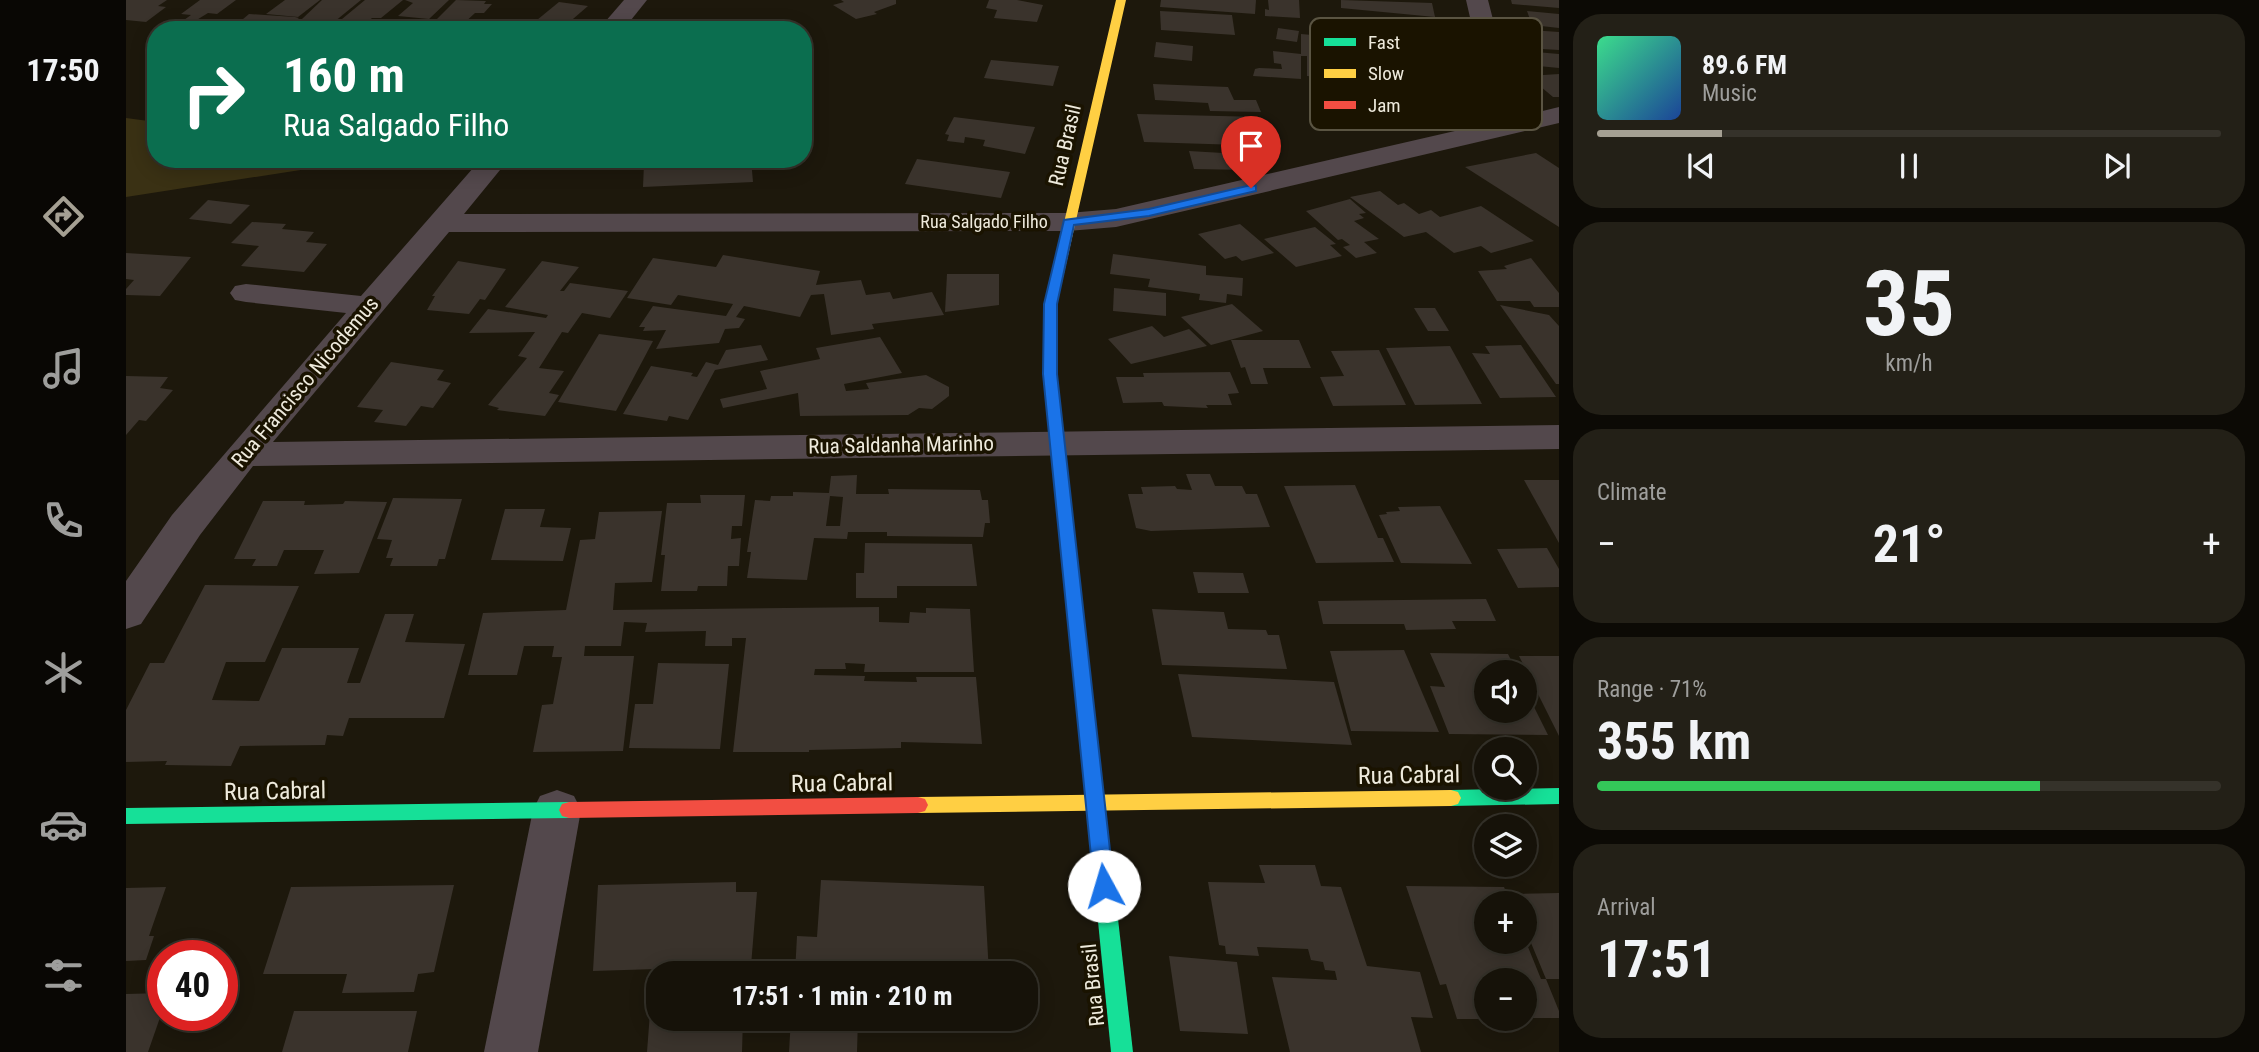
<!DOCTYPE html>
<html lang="en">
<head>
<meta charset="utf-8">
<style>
	:root { --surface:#161209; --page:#232017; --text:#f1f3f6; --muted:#9e9e9c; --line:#35322a; --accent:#a5a093 }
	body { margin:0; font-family:"Roboto Condensed",sans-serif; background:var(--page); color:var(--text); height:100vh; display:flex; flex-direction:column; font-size:26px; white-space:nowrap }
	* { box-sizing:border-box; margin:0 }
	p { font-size:23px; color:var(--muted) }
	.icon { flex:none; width:38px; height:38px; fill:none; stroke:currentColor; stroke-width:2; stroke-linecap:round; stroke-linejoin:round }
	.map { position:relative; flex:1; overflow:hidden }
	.side { display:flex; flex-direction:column; gap:14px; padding:14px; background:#0c0a05; width:700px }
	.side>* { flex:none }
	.top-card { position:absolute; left:21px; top:21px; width:665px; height:147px; border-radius:28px; box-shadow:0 4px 18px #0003,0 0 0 2px var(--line); background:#0b6e4f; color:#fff; overflow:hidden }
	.fabs { position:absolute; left:1348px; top:660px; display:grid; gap:14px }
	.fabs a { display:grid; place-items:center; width:63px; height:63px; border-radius:50%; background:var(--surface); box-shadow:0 4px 18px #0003,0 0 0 2px var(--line); font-size:35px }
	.speed { position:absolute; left:21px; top:940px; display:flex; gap:14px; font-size:35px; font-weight:700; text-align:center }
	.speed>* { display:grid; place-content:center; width:91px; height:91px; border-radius:50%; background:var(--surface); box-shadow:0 4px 18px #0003,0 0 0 2px var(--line); line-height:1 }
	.speed .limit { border:10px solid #d22; background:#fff; color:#111 }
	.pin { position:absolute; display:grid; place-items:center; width:60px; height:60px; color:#fff; margin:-72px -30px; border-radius:50% 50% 50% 0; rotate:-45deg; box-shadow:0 0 7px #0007 }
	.pin .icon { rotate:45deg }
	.me { position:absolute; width:77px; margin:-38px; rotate:354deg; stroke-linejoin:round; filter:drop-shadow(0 0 5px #0008) }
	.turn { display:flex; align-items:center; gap:24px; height:147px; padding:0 21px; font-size:32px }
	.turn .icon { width:91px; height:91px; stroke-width:2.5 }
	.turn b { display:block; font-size:49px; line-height:60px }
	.big { font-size:52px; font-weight:700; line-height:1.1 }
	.side .widget { flex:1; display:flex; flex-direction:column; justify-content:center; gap:10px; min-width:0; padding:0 24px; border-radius:28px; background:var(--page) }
	.side .dial { align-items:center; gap:0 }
	.dial b { font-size:91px; line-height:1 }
	.song { display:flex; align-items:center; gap:21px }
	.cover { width:84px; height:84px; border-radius:10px; background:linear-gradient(135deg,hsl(150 70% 55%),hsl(220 70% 35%)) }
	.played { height:7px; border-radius:4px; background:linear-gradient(90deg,var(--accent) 20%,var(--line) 20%) }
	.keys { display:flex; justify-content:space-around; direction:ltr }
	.heat { display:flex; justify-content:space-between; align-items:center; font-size:38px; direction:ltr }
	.charge { height:10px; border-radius:5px; background:linear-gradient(90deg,#34c759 71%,var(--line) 0) }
	.trip { position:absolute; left:520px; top:961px; width:392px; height:70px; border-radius:28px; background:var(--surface); box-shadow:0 4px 18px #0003,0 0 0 2px var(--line); font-weight:700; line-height:70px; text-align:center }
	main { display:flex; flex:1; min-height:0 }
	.tab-bar { display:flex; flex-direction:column; width:126px; justify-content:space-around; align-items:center; background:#090704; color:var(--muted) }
	.tab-bar .icon { width:49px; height:49px }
	.tab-bar .selected { color:var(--accent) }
	.tab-bar b { font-size:32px; color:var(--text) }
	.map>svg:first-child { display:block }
</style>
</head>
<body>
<main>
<nav class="tab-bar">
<b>17:50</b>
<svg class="icon selected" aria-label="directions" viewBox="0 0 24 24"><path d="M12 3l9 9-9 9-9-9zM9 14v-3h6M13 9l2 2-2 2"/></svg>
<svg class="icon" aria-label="music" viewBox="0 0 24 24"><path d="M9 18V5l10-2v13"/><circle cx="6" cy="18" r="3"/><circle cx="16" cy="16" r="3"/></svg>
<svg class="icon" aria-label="phone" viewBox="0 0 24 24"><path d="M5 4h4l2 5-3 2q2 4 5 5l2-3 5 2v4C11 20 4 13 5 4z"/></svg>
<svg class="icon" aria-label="climate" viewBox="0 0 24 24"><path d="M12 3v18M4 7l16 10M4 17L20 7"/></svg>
<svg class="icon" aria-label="car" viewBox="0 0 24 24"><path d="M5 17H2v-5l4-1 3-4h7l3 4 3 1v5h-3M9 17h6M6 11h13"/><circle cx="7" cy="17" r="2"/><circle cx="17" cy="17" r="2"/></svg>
<svg class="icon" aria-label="filters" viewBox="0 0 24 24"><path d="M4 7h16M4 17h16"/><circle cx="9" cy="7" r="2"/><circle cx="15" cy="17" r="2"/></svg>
</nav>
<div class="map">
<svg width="1433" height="1052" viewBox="0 0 1433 1052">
	<rect width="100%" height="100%" fill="#1d180c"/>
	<polygon fill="#3a3114" points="0,118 30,122 30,159 245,159 0,197"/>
	<g fill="#3a332c" fill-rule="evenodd">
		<polygon points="0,0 41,0 32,6 40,7 20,22 0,20"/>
		<polygon points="74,0 110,0 91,14 82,13 69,21 58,20 65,15 55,14"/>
		<polygon points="159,0 194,0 172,17 140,14"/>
		<polygon points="196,0 235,0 208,22 176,19"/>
		<polygon points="239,0 277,0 255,18 246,18 240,23 228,24 256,26 263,19 301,23 294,30 207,30 214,24 210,24"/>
		<polygon points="279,0 323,0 303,19 272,16 287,3"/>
		<polygon points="330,0 360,1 358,4 366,4 358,13 349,13 336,25 304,26"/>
		<polygon points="715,0 770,0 770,4 748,12 751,14 730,19 707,5 718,2"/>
		<polygon points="863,0 891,0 917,5 911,22 868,18 871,10 860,8"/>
		<polygon points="1035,0 1130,0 1129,14 1034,7"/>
		<polygon points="1142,0 1173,0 1174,18 1139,16 1139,9 1143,10"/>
		<polygon points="1215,0 1306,3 1309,17 1215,8"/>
		<polygon points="1385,0 1433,0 1433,8 1386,4"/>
		<polygon points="433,2 462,6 440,25 411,20"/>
		<polygon points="1034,11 1106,15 1109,35 1035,30"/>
		<polygon points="1401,11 1433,14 1433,28 1406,25"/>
		<polygon points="123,14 169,17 173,18 158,30 104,30"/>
		<polygon points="1233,17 1309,26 1311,32 1301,31 1304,44 1225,36 1223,23 1234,23"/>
		<polygon points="1152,28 1173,31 1171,42 1150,39"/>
		<polygon points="1404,30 1433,32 1433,50 1416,49"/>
		<polygon points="1175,34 1209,37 1210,55 1219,56 1219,60 1201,59 1202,78 1181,76 1181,56 1175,56 1175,79 1127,76 1129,69 1133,68 1156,69 1155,64 1148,63 1147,51 1175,54"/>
		<polygon points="1030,42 1067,46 1066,61 1028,57"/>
		<polygon points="1397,51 1433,54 1433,68 1402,65"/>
		<polygon points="865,60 933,66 927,86 858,78"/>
		<polygon points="1433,74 1433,97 1427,97 1402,76"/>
		<polygon points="1027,84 1102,87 1108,100 1130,100 1135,112 1084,111 1082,103 1029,100"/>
		<polygon points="1266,92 1282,100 1288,99 1322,118 1269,131 1258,123 1271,121 1250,108 1260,105 1247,97"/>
		<polygon points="1011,114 1135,117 1146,146 1018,142"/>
		<polygon points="828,117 909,127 899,154 857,146 859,140 839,137 838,143 821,141 823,135 819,134"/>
		<polygon points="1063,151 1131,155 1135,166 1121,166 1122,170 1068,169"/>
		<polygon points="1410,153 1433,168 1433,227 1339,167"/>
		<polygon points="625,159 627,182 517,187 518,164"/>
		<polygon points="791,159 884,172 875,198 779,184"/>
		<polygon points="1254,191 1272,205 1278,203 1293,214 1305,210 1314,217 1355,206 1408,241 1365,253 1355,246 1328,253 1300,232 1278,237 1224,197"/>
		<polygon points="1224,199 1240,213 1233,214 1238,218 1228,221 1253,239 1238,242 1251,253 1230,258 1217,247 1224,245 1216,239 1212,240 1180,211"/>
		<polygon points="82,200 124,205 105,224 63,219"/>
		<polygon points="126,222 160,224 156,229 188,232 180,242 201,244 178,272 115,266 133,246 105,243"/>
		<polygon points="1114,224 1148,253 1116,261 1110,256 1099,259 1072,234"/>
		<polygon points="1189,227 1210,244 1204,245 1216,256 1170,267 1138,239"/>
		<polygon points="0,253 65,257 34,296 0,295 0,289 8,280 0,279"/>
		<polygon points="987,254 1080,266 1080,275 1117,278 1116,296 1101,294 1100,303 1073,300 1074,294 1022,287 1024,279 984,274"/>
		<polygon points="597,255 694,271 690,285 735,280 740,295 764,292 767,299 806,292 818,315 746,324 748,329 705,335 698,294 685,295 674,317 618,306 610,317 619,319 613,328 599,329 593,343 530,349 540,330 517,331 519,327 513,327 527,306 600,316 607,304 552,295 545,305 501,298 527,258 590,267"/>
		<polygon points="1405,258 1433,293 1433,307 1408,307 1404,301 1371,301 1352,271 1381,269 1378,266"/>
		<polygon points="332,261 380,269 359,300 354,299 343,314 301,310 309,296 306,296"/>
		<polygon points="416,261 453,267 434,291 438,291 444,283 502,291 484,318 456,313 442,333 436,332 413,368 438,371 423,393 433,395 419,416 371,410 373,408 362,405 401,358 392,356 409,332 343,333 362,309 420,318 422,315 379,307"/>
		<polygon points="821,274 873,274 873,305 819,312"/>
		<polygon points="988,288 1040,293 1040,316 987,311"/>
		<polygon points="1106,304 1137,331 1085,345 1055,317"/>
		<polygon points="1374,305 1423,315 1433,326 1433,384 1430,384"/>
		<polygon points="1288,308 1309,308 1323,331 1302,331"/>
		<polygon points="1026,326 1038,337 1063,329 1081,346 1005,364 982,339"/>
		<polygon points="473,334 527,341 490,411 432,402"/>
		<polygon points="754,337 776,373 718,384 720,391 743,389 740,383 800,375 823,387 823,396 806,409 793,408 782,415 674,416 672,393 597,408 594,399 641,389 634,371 694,359 690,348"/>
		<polygon points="1105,340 1173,340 1185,368 1137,368 1142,384 1125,384 1119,367 1115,368"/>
		<polygon points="635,345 642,360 589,370 562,420 543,416 541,421 497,414 525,366 567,373 565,376 571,377 580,362 592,365 600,350"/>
		<polygon points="1395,345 1430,397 1374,398 1346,353 1364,354 1359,346"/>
		<polygon points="1324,346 1356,404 1289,405 1260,348"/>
		<polygon points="1253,350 1280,405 1207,406 1194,377 1218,376 1205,351"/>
		<polygon points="265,362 318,370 311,380 325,383 307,408 295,406 280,426 248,422 257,410 231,407"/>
		<polygon points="1104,372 1113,393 1102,394 1106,405 1080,405 1082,408 1038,406 1036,402 997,403 990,377 1018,377 1017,373"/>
		<polygon points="0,376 42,377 34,388 47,390 20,421 13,420 0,435"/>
		<polygon points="1060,474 1084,474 1089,486 1116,486 1120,494 1131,494 1144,527 1025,531 1010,528 1002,494 1017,494 1015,487 1049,486 1051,489 1066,490"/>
		<path d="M 731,475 L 730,494 L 763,494 L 762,489 L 854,490 L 856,500 L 862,500 L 864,523 L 859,523 L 857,537 L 761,536 L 761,532 L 722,532 L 721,539 L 688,538 L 681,580 L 621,578 L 625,552 L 621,552 L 629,500 L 644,501 L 645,496 L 667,496 L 667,492 L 703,493 L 705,476 ZM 704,496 L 717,497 L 714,526 L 700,526 Z"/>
		<polygon points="1398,480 1433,480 1433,543"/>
		<polygon points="1229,485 1252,538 1257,538 1268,562 1190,563 1158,486"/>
		<polygon points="574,495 619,495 616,526 606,526 605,539 615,538 613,566 602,566 601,586 572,586 571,591 535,591 539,555 535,555 541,503 575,503"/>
		<polygon points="267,498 336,499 319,559 313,559 311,566 264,566 267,558 260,558 266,540 251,539"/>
		<polygon points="137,501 179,501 178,505 217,504 219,501 261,502 233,573 188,574 198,550 158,550 151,566 126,566 130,559 108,559"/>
		<polygon points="1314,506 1346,564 1275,563 1253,515 1261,514 1260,512 1274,511 1272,507"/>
		<polygon points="379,509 419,509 414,527 445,528 437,561 365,560"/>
		<polygon points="536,511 526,582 489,583 487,610 753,607 753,622 783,623 784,612 800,613 800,608 844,609 848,672 738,672 739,664 719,663 720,669 689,669 688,675 739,676 738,681 791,682 790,677 850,677 856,744 775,742 775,748 683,750 683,752 607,752 620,638 606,638 606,646 579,646 580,631 519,632 521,623 498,622 495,646 459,646 458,656 508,656 497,751 407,752 416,705 427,704 436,657 426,657 428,646 398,646 391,675 342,675 357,613 440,610 454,540 469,539 473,512"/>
		<polygon points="739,543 846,544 851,586 771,586 771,598 730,598 730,573 738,573"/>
		<polygon points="1421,548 1433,569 1433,587 1392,588 1371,549"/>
		<polygon points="1067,572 1117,573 1123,593 1072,593"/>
		<polygon points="79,585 173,586 139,662 100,662 86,700 133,701 156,648 233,648 221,683 234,683 259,614 288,614 279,642 339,644 318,718 223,718 217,736 201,735 199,745 114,746 105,766 39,765 41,761 0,762 0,710 24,663 38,663"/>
		<polygon points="1360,599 1370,621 1326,621 1330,629 1280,630 1278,624 1197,624 1192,601"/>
		<polygon points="1026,609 1098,612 1102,629 1140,630 1142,635 1153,635 1161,669 1036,665"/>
		<polygon points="1278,650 1313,732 1225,731 1204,651"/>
		<polygon points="1304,653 1382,654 1391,672 1360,672 1360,710 1398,710 1398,687 1422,735 1323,734 1304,686 1319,687"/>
		<polygon points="1393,656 1433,656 1433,736"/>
		<polygon points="532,663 603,664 594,749 503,748 509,704 527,704"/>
		<polygon points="1052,674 1208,682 1226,745 1066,737"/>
		<polygon points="1133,865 1189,865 1195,886 1215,887 1241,966 1294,972 1307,1018 1285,1017 1295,1052 1164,1052 1146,977 1211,980 1209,971 1199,970 1197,962 1185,960 1182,949 1131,947 1133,956 1100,954 1099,946 1093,945 1082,882 1139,883"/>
		<polygon points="695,880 858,886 863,973 688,966 687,973 669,973 671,936 691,937"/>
		<polygon points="610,882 610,892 631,892 625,966 467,971 472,885"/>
		<polygon points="328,885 308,972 292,974 288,992 216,993 221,974 137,974 165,887"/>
		<polygon points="1280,886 1378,887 1385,903 1360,903 1360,942 1400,942 1415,979 1420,979 1398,926 1398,903 1389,903 1385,894 1433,893 1433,979 1420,979 1433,1011 1433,1018 1398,1018 1398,980 1360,980 1360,1019 1331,1019 1320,984 1314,985"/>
		<polygon points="40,887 23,936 28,936 20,960 0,961 0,888"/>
		<polygon points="1043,956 1111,962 1122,1034 1054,1031"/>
		<polygon points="526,986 532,986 532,1018 617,1018 616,1052 521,1052"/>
		<polygon points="37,993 37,1009 22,1052 0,1052 0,994"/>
		<polygon points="168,1011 291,1011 282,1052 156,1052"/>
		<polygon points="665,1018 732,1018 731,1052 663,1052"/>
	</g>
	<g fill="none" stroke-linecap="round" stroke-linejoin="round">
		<g fill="#53484c" fill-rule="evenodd">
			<polygon points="498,0 521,0 497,30 472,30"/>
			<polygon points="1340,0 1362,0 1392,117 1433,107 1433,123 990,227 942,231 323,232 147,442 1433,425 1433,449 127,466 74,535 15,624 0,629 0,581 46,515 220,313 120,302 109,300 104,293 109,286 120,284 235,296 355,159 383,159 338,214 942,213 990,209 1368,122"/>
			<polygon points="431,790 448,796 455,810 412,1052 358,1052 407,810 414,796"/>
		</g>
		<g fill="#16e098" fill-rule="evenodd">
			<polygon points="947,584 953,586 955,590 1007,1052 985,1052 939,590 941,586"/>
			<polygon points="1433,788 1433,804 1325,806 1318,804 1315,798 1318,792 1325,790"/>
			<polygon points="443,802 450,804 453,810 450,816 443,818 0,824 0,808"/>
		</g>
		<g fill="#ffcf43" fill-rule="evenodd">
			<polygon points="990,0 1000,0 931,304 931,374 955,590 953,594 941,594 939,590 917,374 919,304"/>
			<polygon points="1325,790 1332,792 1335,798 1332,804 1325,806 792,813 785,811 782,805 785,799 792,797"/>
		</g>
		<polygon fill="#f24e42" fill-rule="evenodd" points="792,797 799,799 802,805 799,811 792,813 443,818 436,816 433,810 436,804 443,802"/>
	</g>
	<polygon fill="#1a73e8" stroke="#114b97" stroke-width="2" points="1125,185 1130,186 1130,191 1023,216 948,225 931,304 931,374 988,886 985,892 978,895 971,892 968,886 917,374 918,304 938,220 1023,209"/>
	<g text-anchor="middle" stroke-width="7" stroke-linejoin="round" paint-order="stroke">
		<g font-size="18" fill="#eeeadc" stroke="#1a1300">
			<text x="858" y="228">Rua Salgado Filho</text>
		</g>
		<g font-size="21" fill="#eeeadc" stroke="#1a1300">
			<text transform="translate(939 145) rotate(-77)" y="7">Rua Brasil</text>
			<text transform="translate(179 382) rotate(-50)" y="7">Rua Francisco Nicodemus</text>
			<text transform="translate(775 445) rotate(-1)" y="7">Rua Saldanha Marinho</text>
			<text transform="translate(967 985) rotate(-96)" y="7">Rua Brasil</text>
		</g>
		<g font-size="24" fill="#eeeadc" stroke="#1a1300">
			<text transform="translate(1283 775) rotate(-1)" y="8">Rua Cabral</text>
			<text transform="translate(716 783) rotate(-1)" y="8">Rua Cabral</text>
			<text transform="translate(149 791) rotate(-1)" y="8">Rua Cabral</text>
		</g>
	</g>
	<rect x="1184" y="18" width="232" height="112" rx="10" fill="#1a1300" stroke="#5a5442" stroke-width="2"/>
	<rect x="1198" y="38" width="32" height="8" fill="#16e098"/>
	<rect x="1198" y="69" width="32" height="9" fill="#ffcf43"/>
	<rect x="1198" y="101" width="32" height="8" fill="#f24e42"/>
	<g font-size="19" fill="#eeeadc">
		<text x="1242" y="49">Fast</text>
		<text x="1242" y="80">Slow</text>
		<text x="1242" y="112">Jam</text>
	</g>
</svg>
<div class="fabs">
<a><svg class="icon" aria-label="sound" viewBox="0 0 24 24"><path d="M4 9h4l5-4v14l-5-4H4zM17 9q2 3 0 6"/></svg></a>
<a><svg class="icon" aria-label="search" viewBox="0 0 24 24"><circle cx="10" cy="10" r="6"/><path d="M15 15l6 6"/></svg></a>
<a><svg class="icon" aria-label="layers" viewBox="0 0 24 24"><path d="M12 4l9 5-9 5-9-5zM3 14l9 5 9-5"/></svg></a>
<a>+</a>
<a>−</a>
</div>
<div class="speed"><div class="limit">40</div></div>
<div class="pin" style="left:1125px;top:188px;background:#d93025"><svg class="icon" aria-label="arrive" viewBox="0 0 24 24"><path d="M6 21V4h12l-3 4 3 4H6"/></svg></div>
<svg class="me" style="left:978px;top:886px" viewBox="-20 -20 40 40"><circle r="19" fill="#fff"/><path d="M0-13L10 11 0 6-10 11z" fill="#1a73e8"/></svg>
<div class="trip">17:51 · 1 min · 210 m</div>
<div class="top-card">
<div class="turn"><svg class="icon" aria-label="right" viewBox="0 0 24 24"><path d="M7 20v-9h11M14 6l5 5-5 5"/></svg><div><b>160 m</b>Rua Salgado Filho</div></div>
</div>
</div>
<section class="side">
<div class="widget">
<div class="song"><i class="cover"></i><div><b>89.6 FM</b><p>Music</p></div></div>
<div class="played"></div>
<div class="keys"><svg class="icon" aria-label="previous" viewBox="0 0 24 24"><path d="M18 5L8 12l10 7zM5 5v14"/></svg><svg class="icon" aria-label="pause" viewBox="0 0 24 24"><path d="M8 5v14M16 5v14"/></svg><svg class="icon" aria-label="next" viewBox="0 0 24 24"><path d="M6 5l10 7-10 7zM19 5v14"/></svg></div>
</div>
<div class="widget dial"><b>35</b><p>km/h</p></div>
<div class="widget"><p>Climate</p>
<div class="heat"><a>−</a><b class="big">21°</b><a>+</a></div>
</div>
<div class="widget"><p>Range · 71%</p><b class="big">355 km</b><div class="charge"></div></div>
<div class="widget"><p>Arrival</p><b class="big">17:51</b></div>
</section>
</main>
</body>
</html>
